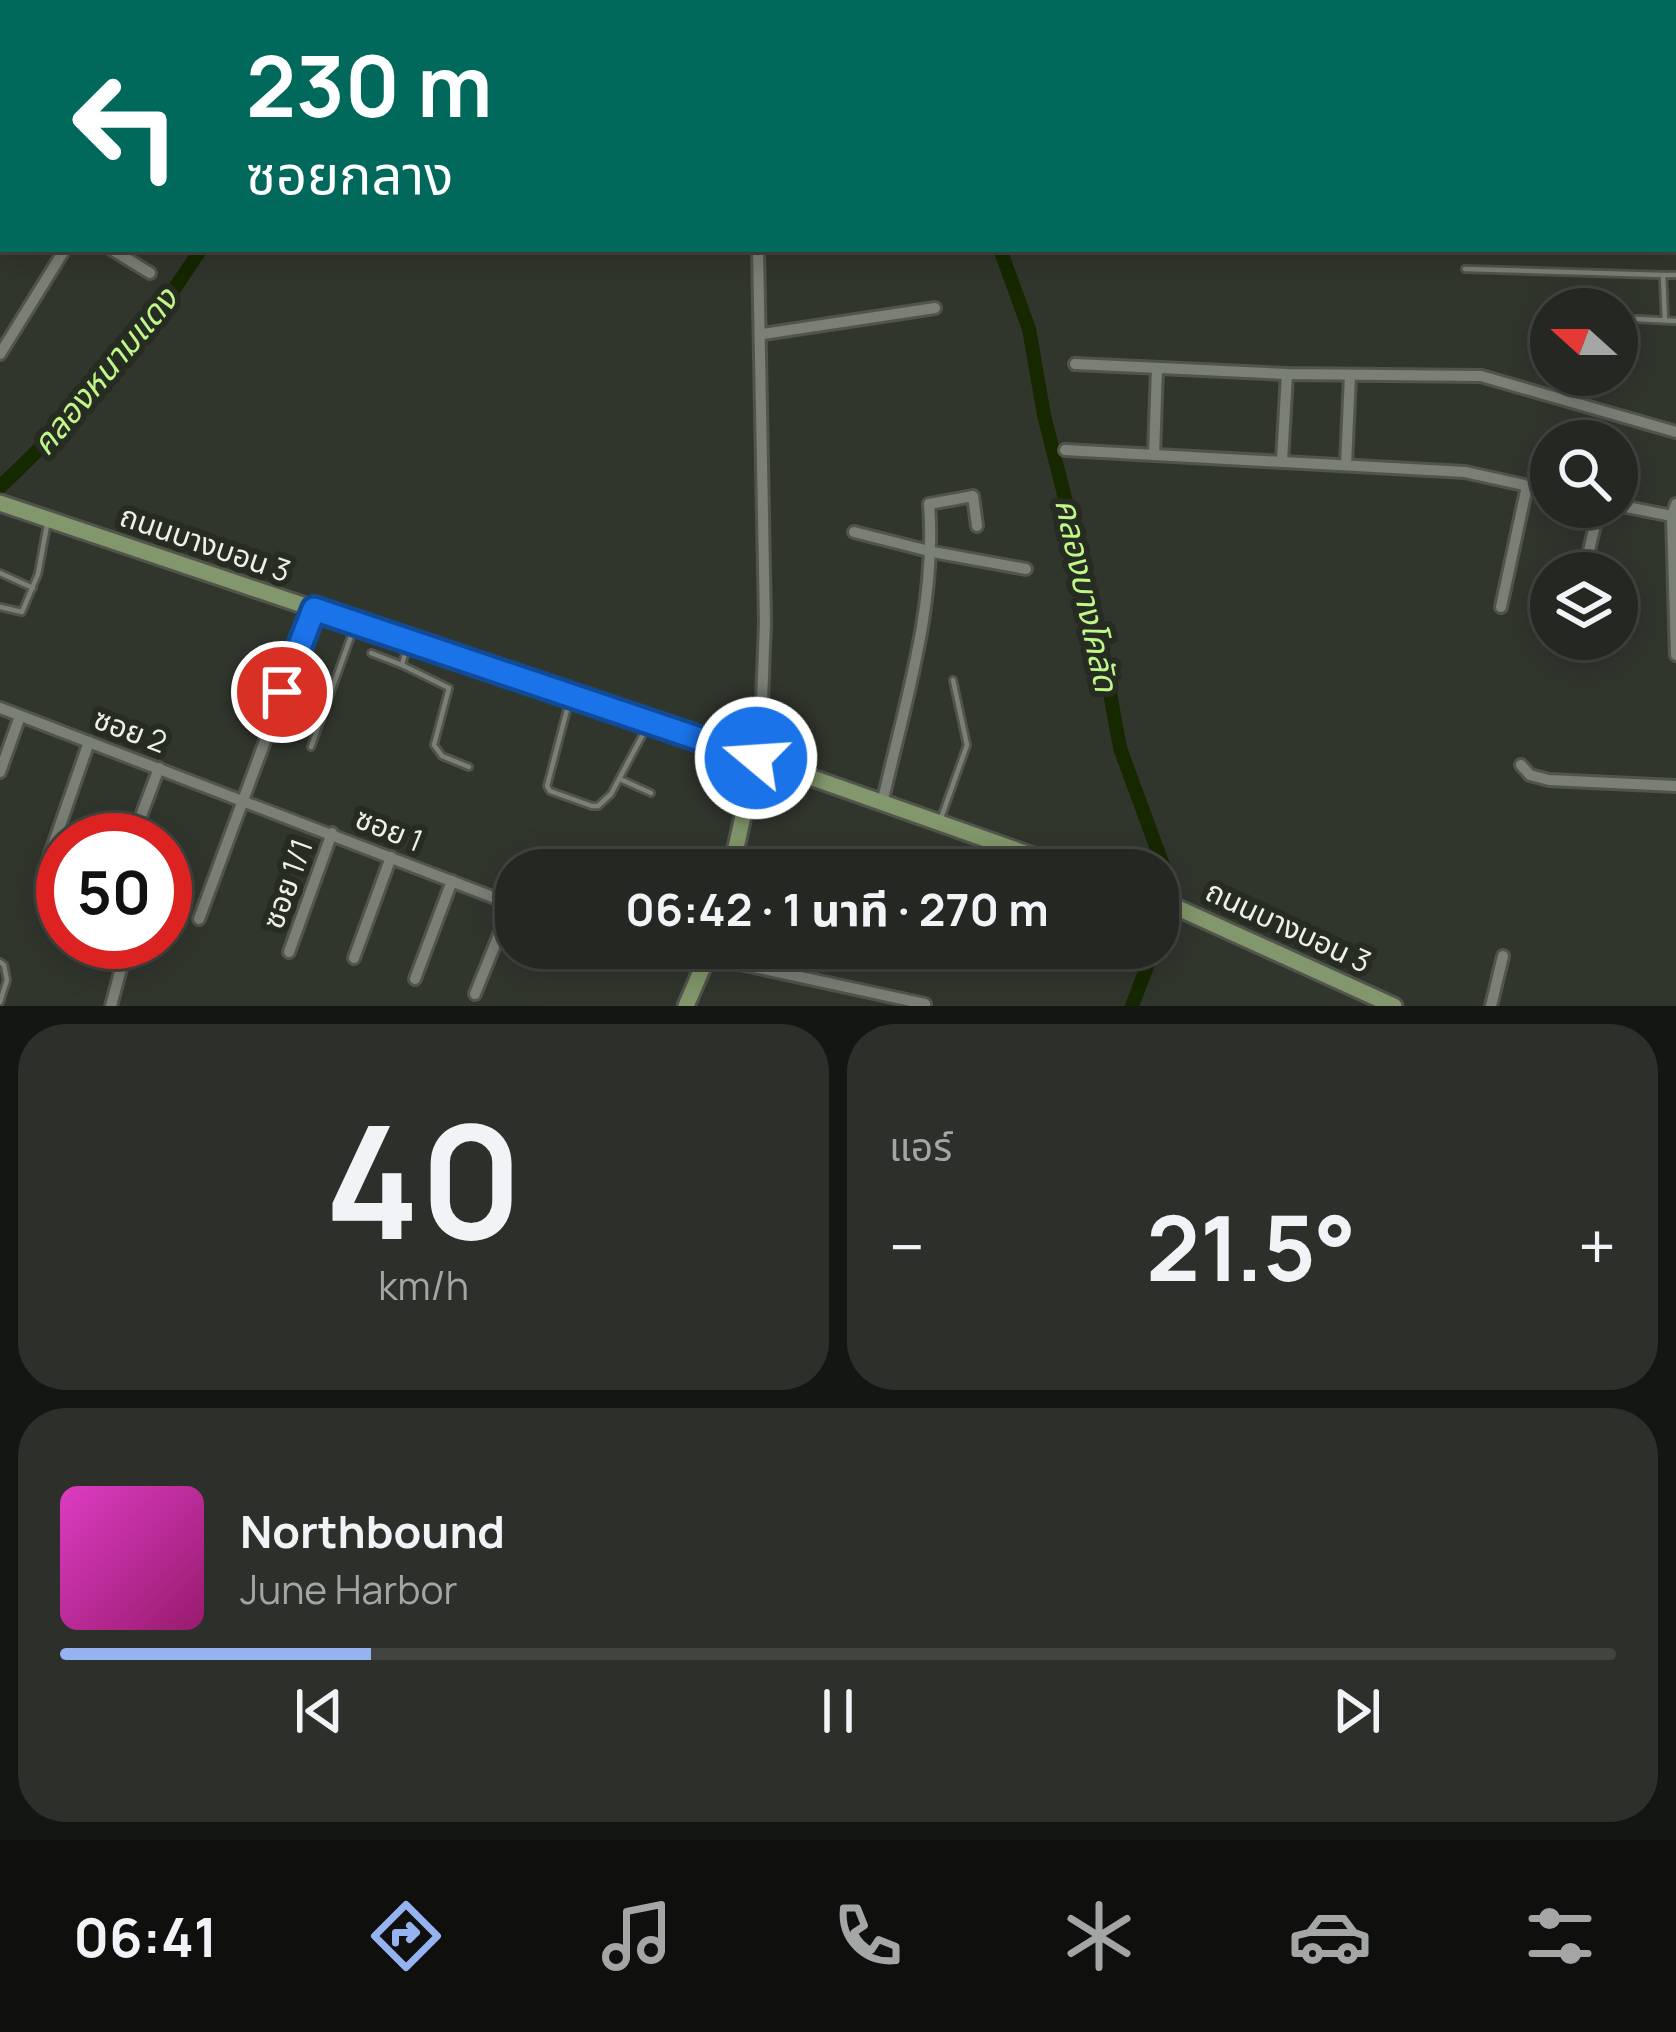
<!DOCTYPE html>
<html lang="th">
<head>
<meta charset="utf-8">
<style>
	:root { --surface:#252822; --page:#2d302a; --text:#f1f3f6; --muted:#a3a6a5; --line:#424440; --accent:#95b2f1 }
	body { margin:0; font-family:Manrope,"Noto Sans Thai",sans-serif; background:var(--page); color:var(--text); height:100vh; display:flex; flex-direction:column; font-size:45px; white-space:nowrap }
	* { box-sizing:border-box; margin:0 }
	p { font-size:39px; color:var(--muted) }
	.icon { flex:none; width:66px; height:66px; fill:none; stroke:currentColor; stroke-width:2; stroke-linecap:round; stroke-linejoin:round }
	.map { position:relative; height:1006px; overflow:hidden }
	.drawer { display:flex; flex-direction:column; gap:18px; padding:18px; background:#141613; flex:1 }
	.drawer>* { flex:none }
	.top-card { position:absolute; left:0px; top:0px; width:1677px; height:252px; box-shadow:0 6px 30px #0003,0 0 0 3px var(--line); background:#00695c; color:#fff; overflow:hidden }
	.needle { width:78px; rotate:291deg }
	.controls { position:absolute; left:1530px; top:288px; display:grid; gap:24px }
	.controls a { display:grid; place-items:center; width:108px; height:108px; border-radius:50%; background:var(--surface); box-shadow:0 6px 30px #0003,0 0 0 3px var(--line); font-size:60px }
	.speed { position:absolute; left:36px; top:813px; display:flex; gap:24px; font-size:60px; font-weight:700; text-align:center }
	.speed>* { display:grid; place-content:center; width:156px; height:156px; border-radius:50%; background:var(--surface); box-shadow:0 6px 30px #0003,0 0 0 3px var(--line); line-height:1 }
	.speed .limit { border:18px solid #d22; background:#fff; color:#111 }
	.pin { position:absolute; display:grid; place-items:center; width:102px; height:102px; color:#fff; margin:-51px; border:6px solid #fff; border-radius:50%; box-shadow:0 3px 12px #0007 }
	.me { position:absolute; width:132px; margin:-66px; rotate:288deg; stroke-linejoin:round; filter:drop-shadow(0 0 9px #0008) }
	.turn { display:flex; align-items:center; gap:42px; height:252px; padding:0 48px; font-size:54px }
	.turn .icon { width:156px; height:156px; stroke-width:2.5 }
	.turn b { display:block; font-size:84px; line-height:102px }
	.big { font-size:90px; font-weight:700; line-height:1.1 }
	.drawer .widget { flex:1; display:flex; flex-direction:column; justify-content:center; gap:18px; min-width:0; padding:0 42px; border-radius:48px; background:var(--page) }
	.drawer .dial { align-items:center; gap:0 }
	.dial b { font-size:156px; line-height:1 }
	.song { display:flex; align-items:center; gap:36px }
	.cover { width:144px; height:144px; border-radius:18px; background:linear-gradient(135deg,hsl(310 70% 55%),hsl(320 70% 35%)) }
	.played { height:12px; border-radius:6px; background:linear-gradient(90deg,var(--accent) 20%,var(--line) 20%) }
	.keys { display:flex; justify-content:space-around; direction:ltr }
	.heat { display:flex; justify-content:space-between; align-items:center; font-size:66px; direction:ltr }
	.drawer .tiles { flex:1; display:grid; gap:18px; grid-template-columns:1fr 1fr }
	.widget:last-child { grid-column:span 2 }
	.trip { position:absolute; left:495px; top:849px; width:684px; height:120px; border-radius:48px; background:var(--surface); box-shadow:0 6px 30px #0003,0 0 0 3px var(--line); font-weight:700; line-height:120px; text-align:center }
	.tabs { display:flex; height:192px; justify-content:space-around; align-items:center; background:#0f100e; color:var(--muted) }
	.tabs .icon { width:84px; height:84px }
	.tabs .selected { color:var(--accent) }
	.tabs b { font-size:54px; color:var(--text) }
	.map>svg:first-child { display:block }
</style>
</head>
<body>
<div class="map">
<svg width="1676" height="1006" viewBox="0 0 1676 1006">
	<rect width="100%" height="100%" fill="#31362d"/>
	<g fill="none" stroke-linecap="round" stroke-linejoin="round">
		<g stroke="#152800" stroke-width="14">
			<polyline points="975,3 975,0"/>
			<polyline points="1000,249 1029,329 1044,415 1099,633 1120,748 1167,876 1168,912 1158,939"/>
			<path d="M 0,487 C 80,411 141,342 201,249"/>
			<polyline points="1132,1006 1154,948"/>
		</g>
		<defs>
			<g id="lane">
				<polyline points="1674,62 1676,62"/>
				<polyline points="1674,246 1676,246"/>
				<polyline points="1465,269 1663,275"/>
				<polyline points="1617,318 1676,321"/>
				<polyline points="1665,320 1663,275 1676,275"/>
				<polyline points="0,573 33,588"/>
				<polyline points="0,607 22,612 38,574 47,525"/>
				<polyline points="407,647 402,665 449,688 434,745 442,756 469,767"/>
				<polyline points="371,653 402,665"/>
				<polyline points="569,702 547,786 550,791 592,806 598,806 611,794 648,725"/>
				<polyline points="311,747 354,628"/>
				<polyline points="620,779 651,793"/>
				<polyline points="941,818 967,745 953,680"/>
				<polyline points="0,962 4,965 7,980 0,1002"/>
			</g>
			<g id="street">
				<polyline points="1285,0 1336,3"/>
				<polyline points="618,3 618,0"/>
				<polyline points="721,3 721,0"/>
				<polyline points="816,3 817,0"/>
				<polyline points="910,3 911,0"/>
				<polyline points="1414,3 1414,0"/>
				<polyline points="0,179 3,181"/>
				<polyline points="1674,180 1676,180"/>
				<polyline points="111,249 150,273"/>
				<polyline points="763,334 935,308"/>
				<polyline points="0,354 65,249"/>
				<polyline points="1075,364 1287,374 1481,376 1676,432"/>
				<polyline points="1065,450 1465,472 1551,491"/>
				<polyline points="1154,455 1157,368"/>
				<polyline points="1282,461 1287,374"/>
				<polyline points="1346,465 1350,375"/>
				<polyline points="1676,504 1672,516 1676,655"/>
				<polyline points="1617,505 1672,516"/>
				<polyline points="854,532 933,552 1026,569"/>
				<polyline points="1584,573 1599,507"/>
				<polyline points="1501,607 1527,486"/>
				<polyline points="0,708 516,906"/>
				<polyline points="756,758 761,727 765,623 758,249"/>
				<polyline points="1521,765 1530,775 1549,780 1676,786"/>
				<polyline points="0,772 20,716"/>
				<path d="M 882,804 C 904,705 937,606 929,504 L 973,496 L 977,526"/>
				<polyline points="132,840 159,768"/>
				<polyline points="734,851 795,870"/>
				<polyline points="48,860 89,742"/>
				<polyline points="1011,870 1017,852"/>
				<polyline points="199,919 314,609"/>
				<polyline points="289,952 332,833"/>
				<polyline points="708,957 925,1004"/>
				<polyline points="354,958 391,857"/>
				<polyline points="415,979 452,881"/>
				<polyline points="475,994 511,905"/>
				<polyline points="111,1006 128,942"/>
				<polyline points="1491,1006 1503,956"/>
			</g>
			<g id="secondary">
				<polyline points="0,503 756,758 1073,870"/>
				<polyline points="731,870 756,758"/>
				<polyline points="1158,899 1394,1006"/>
				<polyline points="686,1006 711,948"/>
			</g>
		</defs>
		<use href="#lane" stroke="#50544d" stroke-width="10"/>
		<use href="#street" stroke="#50544d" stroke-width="16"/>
		<use href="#secondary" stroke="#50544d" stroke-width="21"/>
		<use href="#lane" stroke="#7a8076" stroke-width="4.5"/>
		<use href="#street" stroke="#7a8076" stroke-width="10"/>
		<use href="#secondary" stroke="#82976b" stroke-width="15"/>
	</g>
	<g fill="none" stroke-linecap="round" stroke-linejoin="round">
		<defs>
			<polyline id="route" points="282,692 314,609 756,758"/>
		</defs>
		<use href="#route" stroke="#114b97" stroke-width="30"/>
		<use href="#route" stroke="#1a73e8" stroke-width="21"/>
	</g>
	<g text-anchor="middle" stroke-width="12" stroke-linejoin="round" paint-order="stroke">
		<g font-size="30" fill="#eef1eb" stroke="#272c23">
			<text transform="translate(205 544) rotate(19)" y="10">ถนนบางบอน 3</text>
			<text transform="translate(130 731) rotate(21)" y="10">ซอย 2</text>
			<text transform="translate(389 830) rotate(22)" y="10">ซอย 1</text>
			<text transform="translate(288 884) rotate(-70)" y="10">ซอย 1/1</text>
			<text transform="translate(1288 927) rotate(25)" y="10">ถนนบางบอน 3</text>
		</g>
		<g font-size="33" font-style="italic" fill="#c0f789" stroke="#272c23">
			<text transform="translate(104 371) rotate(-50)" y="12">คลองหนามแดง</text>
			<text transform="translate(1087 595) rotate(78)" y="12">คลองบางโคลัด</text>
		</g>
	</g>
</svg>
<div class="controls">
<a><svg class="needle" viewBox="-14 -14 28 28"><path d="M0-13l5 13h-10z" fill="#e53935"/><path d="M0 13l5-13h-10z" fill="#a3a6a5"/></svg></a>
<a><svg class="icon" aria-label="search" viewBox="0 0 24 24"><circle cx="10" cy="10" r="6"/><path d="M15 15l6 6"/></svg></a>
<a><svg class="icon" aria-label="layers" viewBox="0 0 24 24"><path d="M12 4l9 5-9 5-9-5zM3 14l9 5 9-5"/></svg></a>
</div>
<div class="speed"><div class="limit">50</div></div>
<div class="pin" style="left:282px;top:692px;background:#d93025"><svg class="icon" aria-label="arrive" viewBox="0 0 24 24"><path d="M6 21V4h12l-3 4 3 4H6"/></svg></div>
<svg class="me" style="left:756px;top:758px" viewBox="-20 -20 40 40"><circle r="17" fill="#1a73e8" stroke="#fff" stroke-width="3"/><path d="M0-11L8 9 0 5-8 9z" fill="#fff"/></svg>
<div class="trip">06:42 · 1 นาที · 270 m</div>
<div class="top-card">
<div class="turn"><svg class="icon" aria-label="left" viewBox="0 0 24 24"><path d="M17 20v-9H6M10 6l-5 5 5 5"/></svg><div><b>230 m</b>ซอยกลาง</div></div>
</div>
</div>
<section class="drawer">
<div class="tiles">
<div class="widget dial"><b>40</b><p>km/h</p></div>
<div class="widget"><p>แอร์</p>
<div class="heat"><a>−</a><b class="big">21.5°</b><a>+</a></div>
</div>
<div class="widget">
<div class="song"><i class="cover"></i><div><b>Northbound</b><p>June Harbor</p></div></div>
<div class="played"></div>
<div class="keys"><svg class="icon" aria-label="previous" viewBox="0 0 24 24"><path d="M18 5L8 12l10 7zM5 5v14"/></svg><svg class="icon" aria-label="pause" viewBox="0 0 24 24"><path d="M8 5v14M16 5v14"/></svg><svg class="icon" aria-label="next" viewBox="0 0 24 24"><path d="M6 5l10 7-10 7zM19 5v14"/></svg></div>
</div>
</div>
</section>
<nav class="tabs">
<b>06:41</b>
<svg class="icon selected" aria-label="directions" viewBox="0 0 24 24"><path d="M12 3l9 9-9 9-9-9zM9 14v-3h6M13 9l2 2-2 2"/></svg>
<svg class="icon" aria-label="music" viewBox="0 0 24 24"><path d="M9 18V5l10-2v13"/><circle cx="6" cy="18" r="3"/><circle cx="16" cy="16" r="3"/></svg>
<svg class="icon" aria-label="phone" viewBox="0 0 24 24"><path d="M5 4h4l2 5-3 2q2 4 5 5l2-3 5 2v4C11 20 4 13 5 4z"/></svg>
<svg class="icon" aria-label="climate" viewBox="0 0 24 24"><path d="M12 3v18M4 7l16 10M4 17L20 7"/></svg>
<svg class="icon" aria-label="car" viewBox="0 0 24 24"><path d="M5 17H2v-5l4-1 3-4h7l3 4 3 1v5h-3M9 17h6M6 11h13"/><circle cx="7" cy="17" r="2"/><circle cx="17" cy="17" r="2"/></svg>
<svg class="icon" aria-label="filters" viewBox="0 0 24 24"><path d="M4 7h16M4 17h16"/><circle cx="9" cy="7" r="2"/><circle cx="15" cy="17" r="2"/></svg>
</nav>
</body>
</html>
